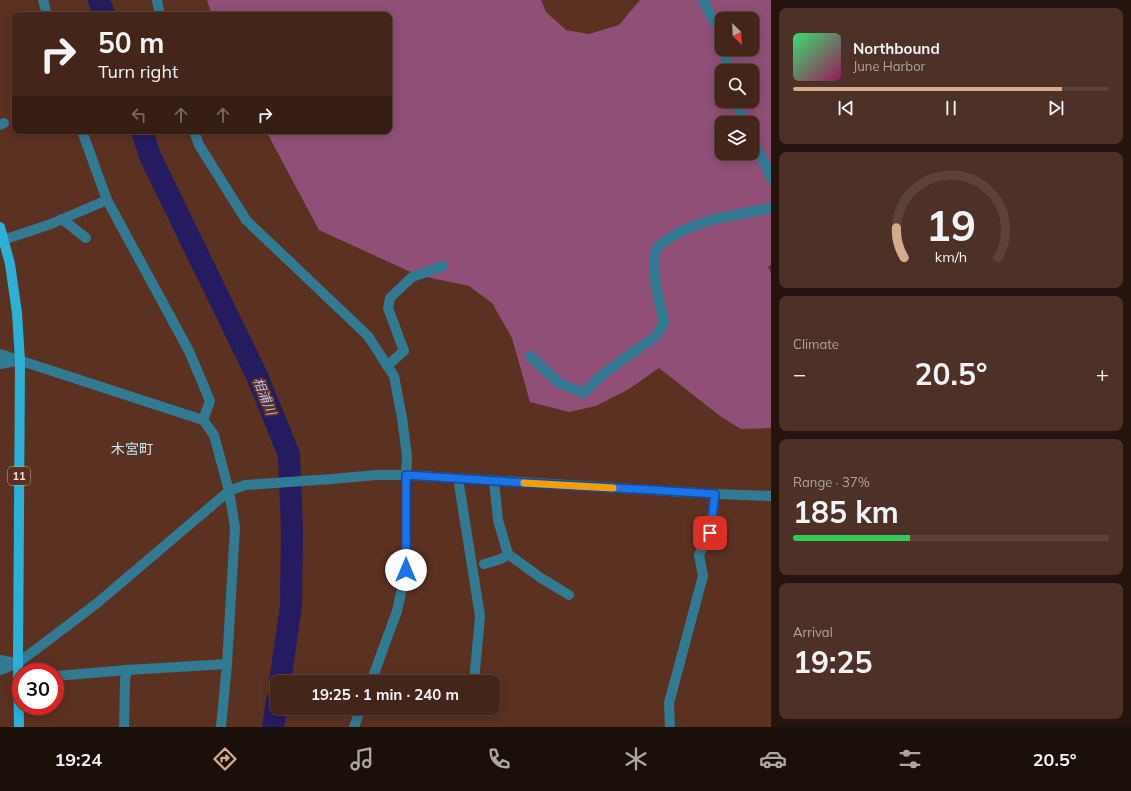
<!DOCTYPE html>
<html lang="en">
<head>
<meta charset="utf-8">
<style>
	:root { --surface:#442519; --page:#4e3126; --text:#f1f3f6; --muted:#afa5a2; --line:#5c4238; --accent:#d6ab8b }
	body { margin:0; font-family:Mulish,"Noto Sans JP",sans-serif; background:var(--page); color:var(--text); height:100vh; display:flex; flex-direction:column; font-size:15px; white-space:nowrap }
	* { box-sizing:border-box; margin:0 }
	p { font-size:13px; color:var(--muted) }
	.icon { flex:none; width:22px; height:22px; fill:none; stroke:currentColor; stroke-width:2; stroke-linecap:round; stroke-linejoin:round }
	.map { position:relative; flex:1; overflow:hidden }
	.panel { display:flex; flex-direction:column; gap:8px; padding:8px; background:#25140e; width:360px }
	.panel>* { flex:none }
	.hud { position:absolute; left:12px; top:12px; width:380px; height:122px; border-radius:8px; box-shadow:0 2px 10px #0003,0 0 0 1px var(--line); background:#442519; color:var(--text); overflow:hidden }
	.needle { width:26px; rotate:156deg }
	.controls { position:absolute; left:715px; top:12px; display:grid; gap:8px }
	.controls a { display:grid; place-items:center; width:44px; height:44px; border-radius:8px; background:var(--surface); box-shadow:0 2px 10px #0003,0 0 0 1px var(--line); font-size:20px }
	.speed { position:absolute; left:12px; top:663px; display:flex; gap:8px; font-size:20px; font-weight:700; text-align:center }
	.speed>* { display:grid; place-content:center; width:52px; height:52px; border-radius:50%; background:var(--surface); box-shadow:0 2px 10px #0003,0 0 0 1px var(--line); line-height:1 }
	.speed .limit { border:6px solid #d22; background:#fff; color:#111 }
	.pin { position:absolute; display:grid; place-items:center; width:34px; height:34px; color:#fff; margin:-17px; border-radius:8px; box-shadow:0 2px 6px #0006 }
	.me { position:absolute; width:44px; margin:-22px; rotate:0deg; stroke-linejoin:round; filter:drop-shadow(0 0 3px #0008) }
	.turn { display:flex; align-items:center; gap:14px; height:84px; padding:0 20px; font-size:18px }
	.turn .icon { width:52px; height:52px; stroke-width:2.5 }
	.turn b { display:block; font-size:28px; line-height:34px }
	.lanes { display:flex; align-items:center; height:38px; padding:0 20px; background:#0003; justify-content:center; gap:20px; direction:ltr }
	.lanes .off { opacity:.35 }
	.big { font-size:30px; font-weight:700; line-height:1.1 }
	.panel .card { flex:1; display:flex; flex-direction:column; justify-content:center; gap:6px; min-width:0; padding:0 14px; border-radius:8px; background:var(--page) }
	.panel .dial { align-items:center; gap:0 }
	.dial svg { height:104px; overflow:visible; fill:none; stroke:var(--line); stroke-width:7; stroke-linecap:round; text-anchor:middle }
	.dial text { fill:var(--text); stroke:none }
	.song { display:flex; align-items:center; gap:12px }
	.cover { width:48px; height:48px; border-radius:6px; background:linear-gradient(135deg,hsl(140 70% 55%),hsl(330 70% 35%)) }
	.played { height:4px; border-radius:2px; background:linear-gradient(90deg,var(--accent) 85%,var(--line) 85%) }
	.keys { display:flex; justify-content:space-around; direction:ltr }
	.heat { display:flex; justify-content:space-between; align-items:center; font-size:22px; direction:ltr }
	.charge { height:6px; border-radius:3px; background:linear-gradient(90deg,#34c759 37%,var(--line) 0) }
	.trip { position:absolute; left:270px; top:675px; width:230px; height:40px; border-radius:8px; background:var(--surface); box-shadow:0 2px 10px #0003,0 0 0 1px var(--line); font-weight:700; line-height:40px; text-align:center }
	.dock { display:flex; height:64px; justify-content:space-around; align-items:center; background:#1b0f0a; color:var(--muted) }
	.dock .icon { width:28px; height:28px }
	.dock .current { color:var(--accent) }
	.dock b { font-size:18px; color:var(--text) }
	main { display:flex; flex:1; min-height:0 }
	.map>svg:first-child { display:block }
</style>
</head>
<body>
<main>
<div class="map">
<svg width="771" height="727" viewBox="0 0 771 727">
	<rect width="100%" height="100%" fill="#5b3121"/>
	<path fill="#8f4f77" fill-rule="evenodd" d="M 207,0 L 541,0 L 546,12 L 566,30 L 589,34 L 619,25 L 640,0 L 771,0 L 771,265 L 768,267 L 771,273 L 771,428 L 741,429 L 720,416 L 659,368 L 629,389 L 596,406 L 569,412 L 530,402 L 512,338 L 492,303 L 469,286 L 417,275 L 319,230 L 266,131 L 389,131 L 389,15 L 212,15 ZM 722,19 L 752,19 L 752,49 L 722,49 ZM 722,71 L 752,71 L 752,101 L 722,101 ZM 722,123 L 752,123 L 752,153 L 722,153 Z"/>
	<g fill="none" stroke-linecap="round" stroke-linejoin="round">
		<g stroke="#251b61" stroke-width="22">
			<polyline points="99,0 104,15"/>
			<polyline points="142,131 150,156 257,376 289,455 292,529 291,606 280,682"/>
			<polyline points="273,727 277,701"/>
		</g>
		<g stroke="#317a92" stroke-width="10">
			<polyline points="43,0 47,15"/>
			<polyline points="157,0 160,15"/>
			<polyline points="703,0 719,31 722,44"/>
			<polyline points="723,49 729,71"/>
			<polyline points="737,101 743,123"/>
			<polyline points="0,125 4,123"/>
			<polyline points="82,131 107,200 189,351 210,401 203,420"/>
			<polyline points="194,131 199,145 246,220 368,336 394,376 402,418 407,456 406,475 406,570 397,611 371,682"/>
			<polyline points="752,143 764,161 771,179"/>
			<polyline points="62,219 86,238"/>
			<polyline points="3,240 51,224 107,200"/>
			<polyline points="0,354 203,420 214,435 229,491 235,527 227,664 221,727"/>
			<path d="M 530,356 L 559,383 L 583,393 L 607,371 L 656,336 L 664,323 C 660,301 650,272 656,250 C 657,247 659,246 662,244 C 689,220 736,215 771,208"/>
			<polyline points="0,364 16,361"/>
			<polyline points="387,366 404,351 388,308 390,298 412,277 443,266"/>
			<polyline points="458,478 480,616 474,682"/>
			<polyline points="494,481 498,520 508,554 541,578 569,595"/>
			<polyline points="484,564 501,559 508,554"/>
			<polyline points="55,676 127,670 227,664"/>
			<polyline points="124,727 125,680 127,670"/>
			<polyline points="354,727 361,708"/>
			<polyline points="670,727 669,703 703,576 699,555 710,533 715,494"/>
		</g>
		<g stroke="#317a92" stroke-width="10">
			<polyline points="0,660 16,663"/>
			<polyline points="0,670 18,663 96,604 229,491 245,485 332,479 376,475 406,475 715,494 771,496"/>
		</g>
		<polyline stroke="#2cb0d6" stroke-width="10" points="0,227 10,264 17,313 20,361 18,663 19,727"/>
	</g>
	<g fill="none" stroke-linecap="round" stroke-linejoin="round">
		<defs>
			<polyline id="route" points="406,570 406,475 542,484 653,490 715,494 710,533"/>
		</defs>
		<use href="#route" stroke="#114b97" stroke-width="10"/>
		<use href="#route" stroke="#1a73e8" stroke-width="7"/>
		<polyline stroke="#f59e0b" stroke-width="7" points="524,483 613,488"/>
	</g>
	<g text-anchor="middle" stroke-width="4" stroke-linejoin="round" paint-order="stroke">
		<rect fill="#5b3121" stroke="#ccaca0" stroke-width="1" x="8" y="467" width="22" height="18" rx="3"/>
		<g font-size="11" font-weight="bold" fill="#fce1d7">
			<text x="19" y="480">11</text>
		</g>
		<g font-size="13" font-style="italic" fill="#b9bbfa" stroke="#5b3121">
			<text transform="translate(265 396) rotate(68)" y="5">相浦川</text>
		</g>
		<g font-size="14" fill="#c6e9f6" stroke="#5b3121">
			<text x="132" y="454">木宮町</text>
		</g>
	</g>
</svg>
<div class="controls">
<a><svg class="needle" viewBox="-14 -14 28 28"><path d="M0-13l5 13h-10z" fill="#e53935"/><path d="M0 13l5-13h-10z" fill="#afa5a2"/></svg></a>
<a><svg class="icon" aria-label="search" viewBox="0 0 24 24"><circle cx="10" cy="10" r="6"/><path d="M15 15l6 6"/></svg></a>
<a><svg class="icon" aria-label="layers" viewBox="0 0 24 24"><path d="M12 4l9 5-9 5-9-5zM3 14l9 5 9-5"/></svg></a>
</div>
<div class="speed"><div class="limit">30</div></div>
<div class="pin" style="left:710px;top:533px;background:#d93025"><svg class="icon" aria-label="arrive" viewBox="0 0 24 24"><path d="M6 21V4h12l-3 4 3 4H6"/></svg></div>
<svg class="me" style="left:406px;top:570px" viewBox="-20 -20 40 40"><circle r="19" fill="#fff"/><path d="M0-13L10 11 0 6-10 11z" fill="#1a73e8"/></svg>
<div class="trip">19:25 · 1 min · 240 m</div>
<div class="hud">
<div class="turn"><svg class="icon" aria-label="right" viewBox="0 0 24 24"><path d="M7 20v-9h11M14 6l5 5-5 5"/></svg><div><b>50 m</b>Turn right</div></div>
<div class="lanes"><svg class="icon off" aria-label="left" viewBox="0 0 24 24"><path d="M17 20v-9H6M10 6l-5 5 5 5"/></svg><svg class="icon off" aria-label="ahead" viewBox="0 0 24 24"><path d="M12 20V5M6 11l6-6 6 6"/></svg><svg class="icon off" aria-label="ahead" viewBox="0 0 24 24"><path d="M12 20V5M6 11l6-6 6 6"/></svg><svg class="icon" aria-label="right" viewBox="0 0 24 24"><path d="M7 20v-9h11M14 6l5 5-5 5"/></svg></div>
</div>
</div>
<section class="panel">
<div class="card">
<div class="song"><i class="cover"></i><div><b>Northbound</b><p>June Harbor</p></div></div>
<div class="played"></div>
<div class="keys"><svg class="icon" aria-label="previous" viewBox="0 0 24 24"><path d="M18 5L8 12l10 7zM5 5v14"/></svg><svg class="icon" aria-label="pause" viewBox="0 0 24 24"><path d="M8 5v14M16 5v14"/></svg><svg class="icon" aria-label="next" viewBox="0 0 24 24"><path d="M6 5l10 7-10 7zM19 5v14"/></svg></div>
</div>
<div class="card dial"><svg viewBox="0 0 100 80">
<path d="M14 69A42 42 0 1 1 86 69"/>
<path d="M14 69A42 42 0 0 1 8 46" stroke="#d6ab8b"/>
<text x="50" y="56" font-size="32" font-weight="700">19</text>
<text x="50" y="72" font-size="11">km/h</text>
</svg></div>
<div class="card"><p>Climate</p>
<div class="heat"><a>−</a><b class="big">20.5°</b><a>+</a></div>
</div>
<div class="card"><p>Range · 37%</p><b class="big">185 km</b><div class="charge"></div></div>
<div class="card"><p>Arrival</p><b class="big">19:25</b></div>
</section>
</main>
<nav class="dock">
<b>19:24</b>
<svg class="icon current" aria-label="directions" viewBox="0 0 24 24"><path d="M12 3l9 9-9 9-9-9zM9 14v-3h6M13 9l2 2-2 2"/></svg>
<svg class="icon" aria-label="music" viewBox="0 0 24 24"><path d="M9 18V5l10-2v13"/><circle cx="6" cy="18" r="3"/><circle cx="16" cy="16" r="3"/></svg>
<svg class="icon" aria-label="phone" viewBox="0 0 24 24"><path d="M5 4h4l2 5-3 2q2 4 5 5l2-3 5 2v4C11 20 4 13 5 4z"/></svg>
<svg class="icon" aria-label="climate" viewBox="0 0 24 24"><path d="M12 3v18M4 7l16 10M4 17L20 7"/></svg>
<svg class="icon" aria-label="car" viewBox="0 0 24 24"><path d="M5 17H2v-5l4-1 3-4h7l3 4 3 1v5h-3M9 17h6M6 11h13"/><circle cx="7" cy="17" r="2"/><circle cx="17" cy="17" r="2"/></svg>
<svg class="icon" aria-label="filters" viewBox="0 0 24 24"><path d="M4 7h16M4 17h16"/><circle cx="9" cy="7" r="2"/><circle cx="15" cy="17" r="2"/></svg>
<b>20.5°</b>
</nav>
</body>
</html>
